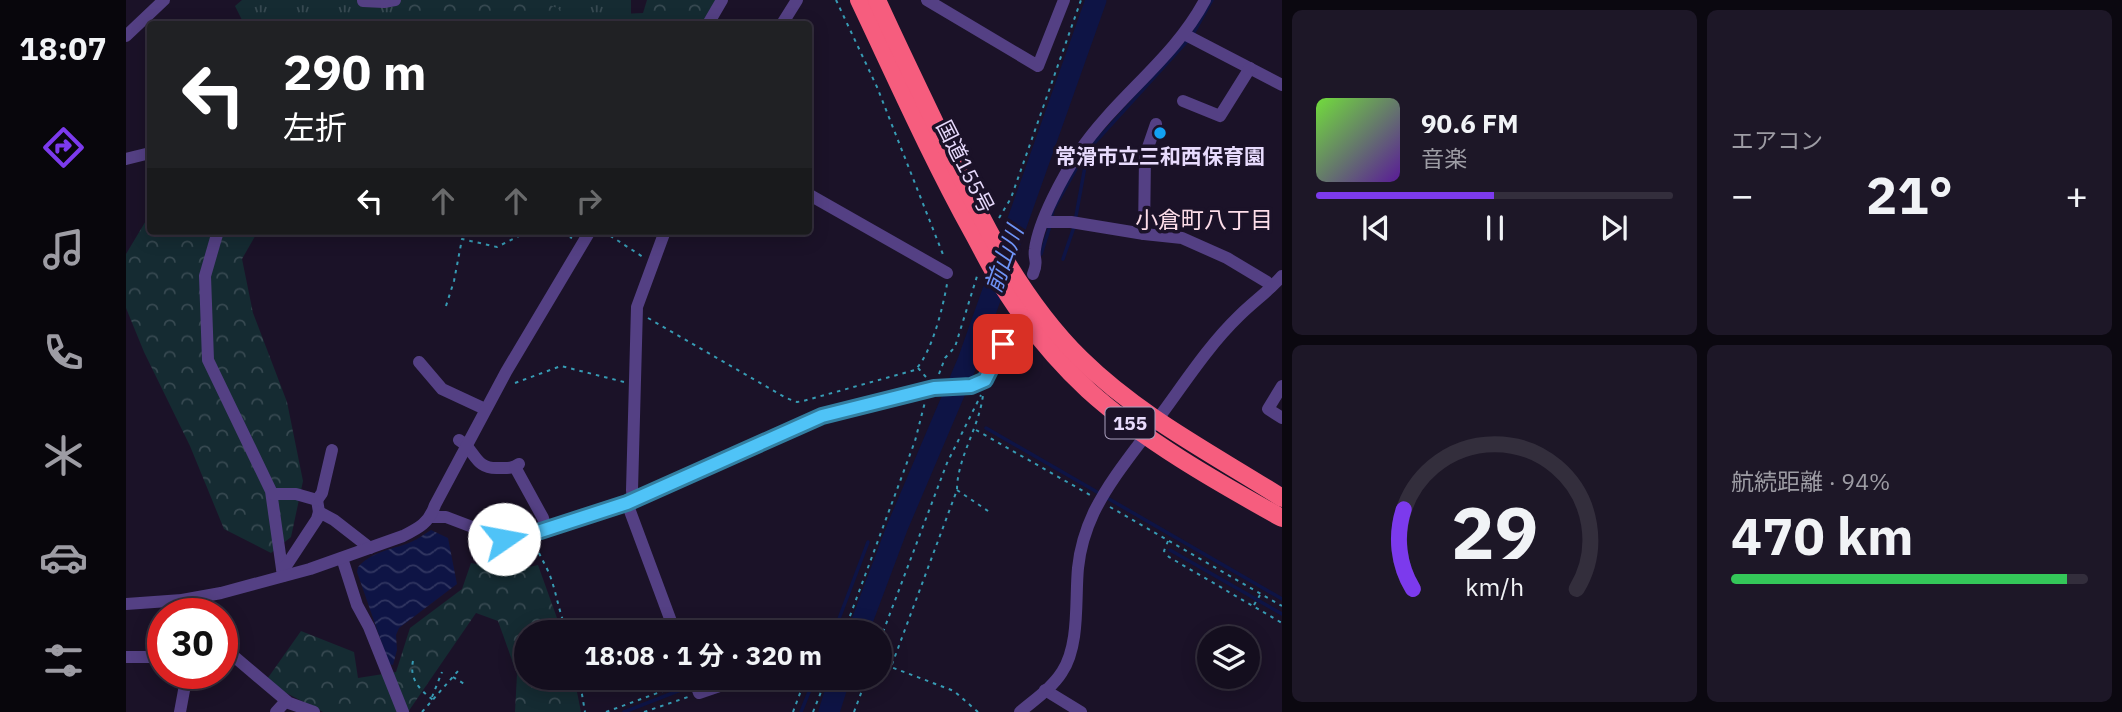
<!DOCTYPE html>
<html lang="ja">
<head>
<meta charset="utf-8">
<style>
	:root { --surface:#140e1e; --page:#1d1727; --text:#f1f3f6; --muted:#9d9ca4; --line:#332e3c; --accent:#7c3aed }
	body { margin:0; font-family:"IBM Plex Sans","Noto Sans JP",sans-serif; background:var(--page); color:var(--text); height:100vh; display:flex; flex-direction:column; font-size:26px; white-space:nowrap }
	* { box-sizing:border-box; margin:0 }
	p { font-size:23px; color:var(--muted) }
	.icon { flex:none; width:38px; height:38px; fill:none; stroke:currentColor; stroke-width:2; stroke-linecap:round; stroke-linejoin:round }
	.map { position:relative; flex:1; overflow:hidden }
	.details { display:flex; flex-direction:column; gap:10px; padding:10px; background:#0b0810; width:840px }
	.details>* { flex:none }
	.hud { position:absolute; left:21px; top:21px; width:665px; height:214px; border-radius:7px; box-shadow:0 4px 18px #0003,0 0 0 2px var(--line); background:#202124; color:#fff; overflow:hidden }
	.controls { position:absolute; left:1071px; top:626px; display:grid; gap:14px }
	.controls a { display:grid; place-items:center; width:63px; height:63px; border-radius:50%; background:var(--surface); box-shadow:0 4px 18px #0003,0 0 0 2px var(--line); font-size:35px }
	.speed { position:absolute; left:21px; top:598px; display:flex; gap:14px; font-size:35px; font-weight:700; text-align:center }
	.speed>* { display:grid; place-content:center; width:91px; height:91px; border-radius:50%; background:var(--surface); box-shadow:0 4px 18px #0003,0 0 0 2px var(--line); line-height:1 }
	.speed .limit { border:10px solid #d22; background:#fff; color:#111 }
	.pin { position:absolute; display:grid; place-items:center; width:60px; height:60px; color:#fff; margin:-30px; border-radius:14px; box-shadow:0 4px 10px #0006 }
	.me { position:absolute; width:77px; margin:-38px; rotate:78deg; stroke-linejoin:round; filter:drop-shadow(0 0 5px #0008) }
	.turn { display:flex; align-items:center; gap:24px; height:147px; padding:0 21px; font-size:32px }
	.turn .icon { width:91px; height:91px; stroke-width:2.5 }
	.turn b { display:block; font-size:49px; line-height:60px }
	.lanes { display:flex; align-items:center; height:66px; padding:0 21px; background:#0003; justify-content:center; gap:35px; direction:ltr }
	.lanes .off { opacity:.35 }
	.big { font-size:52px; font-weight:700; line-height:1.1 }
	.details .tile { flex:1; display:flex; flex-direction:column; justify-content:center; gap:10px; min-width:0; padding:0 24px; border-radius:10px; background:var(--page) }
	.details .dial { align-items:center; gap:0 }
	.dial svg { height:182px; overflow:visible; fill:none; stroke:var(--line); stroke-width:7; stroke-linecap:round; text-anchor:middle }
	.dial text { fill:var(--text); stroke:none }
	.song { display:flex; align-items:center; gap:21px }
	.cover { width:84px; height:84px; border-radius:10px; background:linear-gradient(135deg,hsl(100 70% 55%),hsl(270 70% 35%)) }
	.played { height:7px; border-radius:4px; background:linear-gradient(90deg,var(--accent) 50%,var(--line) 50%) }
	.keys { display:flex; justify-content:space-around; direction:ltr }
	.heat { display:flex; justify-content:space-between; align-items:center; font-size:38px; direction:ltr }
	.charge { height:10px; border-radius:5px; background:linear-gradient(90deg,#34c759 94%,var(--line) 0) }
	.details .tiles { flex:1; display:grid; gap:10px; grid-template-columns:repeat(2,1fr) }
	.trip { position:absolute; left:388px; top:620px; width:378px; height:70px; border-radius:35px; background:var(--surface); box-shadow:0 4px 18px #0003,0 0 0 2px var(--line); font-weight:700; line-height:70px; text-align:center }
	main { display:flex; flex:1; min-height:0 }
	.dock { display:flex; flex-direction:column; width:126px; justify-content:space-around; align-items:center; background:#08060c; color:var(--muted) }
	.dock .icon { width:49px; height:49px }
	.dock .on { color:var(--accent) }
	.dock b { font-size:32px; color:var(--text) }
	.map>svg:first-child { display:block }
</style>
</head>
<body>
<main>
<nav class="dock">
<b>18:07</b>
<svg class="icon on" aria-label="directions" viewBox="0 0 24 24"><path d="M12 3l9 9-9 9-9-9zM9 14v-3h6M13 9l2 2-2 2"/></svg>
<svg class="icon" aria-label="music" viewBox="0 0 24 24"><path d="M9 18V5l10-2v13"/><circle cx="6" cy="18" r="3"/><circle cx="16" cy="16" r="3"/></svg>
<svg class="icon" aria-label="phone" viewBox="0 0 24 24"><path d="M5 4h4l2 5-3 2q2 4 5 5l2-3 5 2v4C11 20 4 13 5 4z"/></svg>
<svg class="icon" aria-label="climate" viewBox="0 0 24 24"><path d="M12 3v18M4 7l16 10M4 17L20 7"/></svg>
<svg class="icon" aria-label="car" viewBox="0 0 24 24"><path d="M5 17H2v-5l4-1 3-4h7l3 4 3 1v5h-3M9 17h6M6 11h13"/><circle cx="7" cy="17" r="2"/><circle cx="17" cy="17" r="2"/></svg>
<svg class="icon" aria-label="filters" viewBox="0 0 24 24"><path d="M4 7h16M4 17h16"/><circle cx="9" cy="7" r="2"/><circle cx="15" cy="17" r="2"/></svg>
</nav>
<div class="map">
<svg width="1156" height="712" viewBox="0 0 1156 712">
	<defs>
		<pattern id="grass-tufts" width="24" height="20" patternUnits="userSpaceOnUse" patternTransform="scale(1.75)"><rect width="24" height="20" fill="#152b32"/><path d="M3 7l-1-3M5 7V3M7 7l1-3M15 17l-1-3M17 17v-4M19 17l1-3" fill="none" stroke="#374951"/></pattern>
		<pattern id="forest-crowns" width="20" height="18" patternUnits="userSpaceOnUse" patternTransform="scale(1.75)"><rect width="20" height="18" fill="#152b32"/><path d="M2 6a3 3 0 1 1 6 0M12 15a3 3 0 1 1 6 0" fill="none" stroke="#374951"/></pattern>
		<pattern id="water-waves" width="16" height="10" patternUnits="userSpaceOnUse" patternTransform="scale(1.75)"><rect width="16" height="10" fill="#0e1445"/><path d="M0 5q4-4 8 0t8 0" fill="none" stroke="#313661"/></pattern>
	</defs>
	<rect width="100%" height="100%" fill="#1b1228"/>
	<polygon fill="url(#grass-tufts)" points="116,0 505,0 505,24 118,24 109,6"/>
	<g fill="url(#forest-crowns)">
		<polygon points="277,0 412,0 450,16 517,13 521,0 592,0 587,24 286,24"/>
		<polygon points="24,214 24,231 132,231 116,259 127,313 161,402 177,481 165,537 145,553 98,529 64,446 18,352 0,308 0,254"/>
		<polygon points="345,563 386,571 412,565 436,632 401,632 401,677 448,677 455,712 389,712 391,674 372,621 350,613 282,712 197,712 139,682 175,631 228,652 232,678 270,672 284,628 336,589"/>
	</g>
	<path fill="url(#water-waves)" d="M 305,530 L 322,538 L 331,584 L 273,628 L 270,635 L 271,650 L 267,665 L 263,664 L 231,572 L 232,567 C 246,551 266,550 285,542 C 292,539 298,534 305,530 Z"/>
	<g fill="none" stroke-linecap="round" stroke-linejoin="round">
		<g stroke="#0e1445" stroke-width="3.5">
			<polyline points="1067,34 1086,0"/>
			<polyline points="961,151 1062,40"/>
			<polyline points="925,218 927,210 950,169"/>
			<polyline points="915,254 924,226"/>
			<polyline points="937,259 948,227 962,150"/>
			<polyline points="860,428 971,492"/>
			<polyline points="983,499 1156,599"/>
			<polyline points="1044,550 1156,614"/>
			<polyline points="708,632 742,542"/>
			<polyline points="498,712 588,677"/>
			<polyline points="675,712 689,677"/>
		</g>
		<g stroke="#0e1445" stroke-width="21">
			<polyline points="732,632 771,528 842,361 970,0"/>
			<polyline points="703,712 714,677"/>
		</g>
		<g stroke="#379bb4" stroke-width="2" stroke-dasharray="3.5 5" stroke-linecap="butt">
			<polyline points="710,0 751,87 818,257"/>
			<polyline points="873,218 885,198 955,0"/>
			<polyline points="428,231 446,238"/>
			<polyline points="477,231 517,257"/>
			<polyline points="320,306 328,281 336,239 371,247 403,231"/>
			<path d="M 522,318 L 660,398 L 671,402 L 677,401 L 789,370 C 806,353 817,307 821,284"/>
			<polyline points="792,368 800,377"/>
			<polyline points="813,374 819,358 829,347 852,273"/>
			<polyline points="389,383 435,366 498,382"/>
			<polyline points="850,430 964,495"/>
			<polyline points="831,490 865,513"/>
			<polyline points="984,507 1156,606"/>
			<polyline points="1042,541 1038,551 1043,557 1156,623"/>
			<path d="M 410,545 C 413,555 418,562 422,571 C 431,591 432,613 442,632"/>
			<polyline points="1128,605 1134,595"/>
			<polyline points="718,632 789,441 799,402"/>
			<polyline points="754,640 821,463 855,395"/>
			<path d="M 287,661 C 283,679 294,690 307,700"/>
			<polyline points="327,677 340,685"/>
			<polyline points="453,677 459,712"/>
			<polyline points="306,697 316,672"/>
			<polyline points="296,712 332,671"/>
			<polyline points="480,712 556,684"/>
			<polyline points="518,712 562,697"/>
			<polyline points="667,712 680,677"/>
			<polyline points="687,712 701,677"/>
			<polyline points="728,712 741,677"/>
			<path d="M 852,712 L 828,691 L 765,667 L 831,490 C 831,458 853,428 857,395"/>
		</g>
		<g stroke="#544084" stroke-width="12">
			<polyline points="801,0 912,66 938,0"/>
			<polyline points="237,1 258,2 269,0"/>
			<polyline points="582,24 596,0"/>
			<polyline points="656,24 671,0"/>
			<polyline points="1058,34 1156,85"/>
			<polyline points="0,36 38,0"/>
			<polyline points="1057,101 1094,116 1124,68"/>
			<polyline points="0,159 24,153"/>
			<polyline points="682,194 821,273"/>
			<polyline points="917,222 945,222 1018,234 1056,238 1101,258 1141,282 1145,287"/>
			<polyline points="92,231 79,276 82,360 145,491 157,576"/>
			<polyline points="1018,234 1019,156 1030,124"/>
			<path d="M 907,274 C 913,260 907,260 909,249 C 913,220 937,176 953,152 C 990,97 1048,59 1079,0"/>
			<polyline points="293,362 316,389 359,409"/>
			<polyline points="1156,386 1142,409 1156,418"/>
			<path d="M 333,440 C 350,450 348,469 372,468 C 380,468 386,469 393,464"/>
			<polyline points="389,467 417,518 420,529"/>
			<polyline points="146,494 170,494 191,500 193,512"/>
			<polyline points="191,500 196,493 206,450"/>
			<polyline points="507,501 506,490 511,307 539,231"/>
			<polyline points="501,503 549,632"/>
			<polyline points="305,517 320,517 378,539 387,540 501,503 696,416 808,388 856,383 870,360 885,327"/>
			<polyline points="216,558 231,605 243,627 277,712"/>
			<polyline points="156,568 160,566 191,519 193,512 208,520 244,548"/>
			<polyline points="56,600 60,614"/>
			<path d="M 0,604 L 56,600 L 95,593 L 184,569 L 277,536 C 293,528 303,523 309,505 L 380,372 L 464,231"/>
			<polyline points="96,652 104,653 163,703 188,712"/>
			<polyline points="0,657 37,657"/>
			<polyline points="567,677 573,693 620,677"/>
			<polyline points="919,690 955,712"/>
			<polyline points="54,712 61,674"/>
			<polyline points="150,712 160,701"/>
			<path d="M 894,712 C 908,700 926,688 936,672 C 954,645 949,599 952,568 C 954,548 960,529 968,512 C 985,478 1009,450 1031,420 C 1058,384 1081,347 1113,316 C 1127,302 1143,291 1156,276"/>
		</g>
		<g stroke="#f65d7e" stroke-width="18">
			<path d="M 733,0 C 770,78 805,157 847,233 C 858,253 868,274 881,293 C 903,327 932,362 962,390 C 1017,440 1091,482 1156,518"/>
			<path d="M 751,0 C 770,42 790,83 810,125 C 849,207 889,294 955,359 C 1014,417 1087,454 1156,498"/>
		</g>
	</g>
	<g fill="none" stroke-linecap="round" stroke-linejoin="round">
		<defs>
			<polyline id="route" points="378,539 387,540 501,503 696,416 808,388 845,386 859,380 877,344"/>
		</defs>
		<use href="#route" stroke="#337fa1" stroke-width="18"/>
		<use href="#route" stroke="#4fc3f7" stroke-width="12"/>
	</g>
	<circle fill="#12a1f2" stroke="#1b1228" stroke-width="2.5" cx="1034" cy="133" r="7"/>
	<g text-anchor="middle" stroke-width="7" stroke-linejoin="round" paint-order="stroke">
		<rect fill="#1b1228" stroke="#aa9fbd" stroke-width="2" x="979.5" y="407.5" width="49" height="31" rx="5"/>
		<g font-size="19" font-weight="bold" fill="#e8dbfd">
			<text x="1004" y="430">155</text>
		</g>
		<g font-size="21" font-weight="bold" fill="#e8dbfd" stroke="#1b1228">
			<text x="1034" y="164">常滑市立三和西保育園</text>
		</g>
		<g font-size="21" fill="#e8dbfd" stroke="#1b1228">
			<text transform="translate(839 167) rotate(63)" y="7">国道155号</text>
		</g>
		<g font-size="23" fill="#fddde9" stroke="#1b1228">
			<text x="1078" y="228">小倉町八丁目</text>
		</g>
		<g font-size="23" font-style="italic" fill="#6f94f7" stroke="#1b1228">
			<text transform="translate(878 259) rotate(-70)" y="8">前山川</text>
		</g>
	</g>
</svg>
<div class="controls">
<a><svg class="icon" aria-label="layers" viewBox="0 0 24 24"><path d="M12 4l9 5-9 5-9-5zM3 14l9 5 9-5"/></svg></a>
</div>
<div class="speed"><div class="limit">30</div></div>
<div class="pin" style="left:877px;top:344px;background:#d93025"><svg class="icon" aria-label="arrive" viewBox="0 0 24 24"><path d="M6 21V4h12l-3 4 3 4H6"/></svg></div>
<svg class="me" style="left:378px;top:539px" viewBox="-20 -20 40 40"><circle r="19" fill="#fff"/><path d="M0-13L10 11 0 6-10 11z" fill="#4fc3f7"/></svg>
<div class="trip">18:08 · 1 分 · 320 m</div>
<div class="hud">
<div class="turn"><svg class="icon" aria-label="left" viewBox="0 0 24 24"><path d="M17 20v-9H6M10 6l-5 5 5 5"/></svg><div><b>290 m</b>左折</div></div>
<div class="lanes"><svg class="icon" aria-label="left" viewBox="0 0 24 24"><path d="M17 20v-9H6M10 6l-5 5 5 5"/></svg><svg class="icon off" aria-label="ahead" viewBox="0 0 24 24"><path d="M12 20V5M6 11l6-6 6 6"/></svg><svg class="icon off" aria-label="ahead" viewBox="0 0 24 24"><path d="M12 20V5M6 11l6-6 6 6"/></svg><svg class="icon off" aria-label="right" viewBox="0 0 24 24"><path d="M7 20v-9h11M14 6l5 5-5 5"/></svg></div>
</div>
</div>
<section class="details">
<div class="tiles">
<div class="tile">
<div class="song"><i class="cover"></i><div><b>90.6 FM</b><p>音楽</p></div></div>
<div class="played"></div>
<div class="keys"><svg class="icon" aria-label="previous" viewBox="0 0 24 24"><path d="M18 5L8 12l10 7zM5 5v14"/></svg><svg class="icon" aria-label="pause" viewBox="0 0 24 24"><path d="M8 5v14M16 5v14"/></svg><svg class="icon" aria-label="next" viewBox="0 0 24 24"><path d="M6 5l10 7-10 7zM19 5v14"/></svg></div>
</div>
<div class="tile"><p>エアコン</p>
<div class="heat"><a>−</a><b class="big">21°</b><a>+</a></div>
</div>
<div class="tile dial"><svg viewBox="0 0 100 80">
<path d="M14 69A42 42 0 1 1 86 69"/>
<path d="M14 69A42 42 0 0 1 10 34" stroke="#7c3aed"/>
<text x="50" y="56" font-size="32" font-weight="700">29</text>
<text x="50" y="72" font-size="11">km/h</text>
</svg></div>
<div class="tile"><p>航続距離 · 94%</p><b class="big">470 km</b><div class="charge"></div></div>
</div>
</section>
</main>
</body>
</html>
